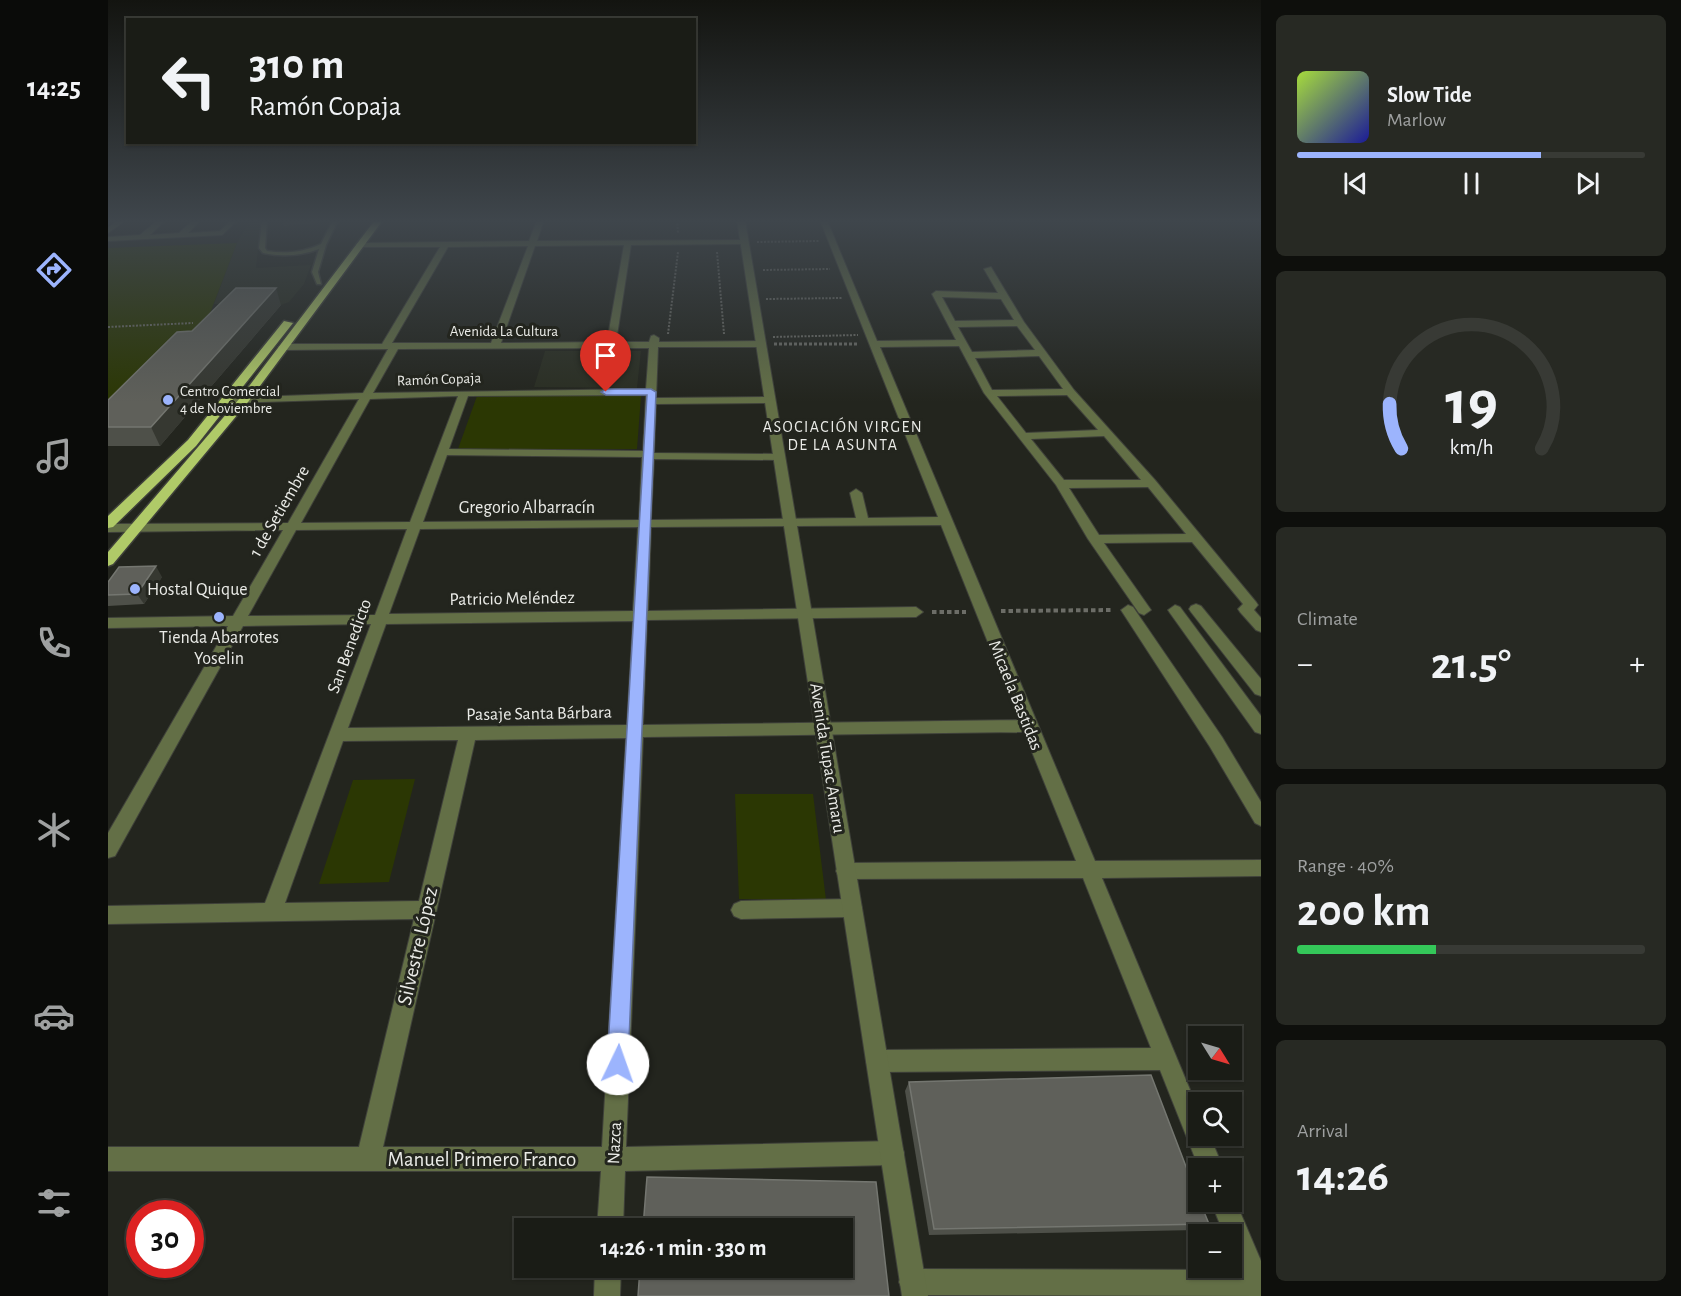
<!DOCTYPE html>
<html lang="en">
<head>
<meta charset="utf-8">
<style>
	:root { --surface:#1a1c16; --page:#272923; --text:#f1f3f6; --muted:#9fa1a1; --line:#383a35; --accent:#9cb4fd }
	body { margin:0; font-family:"Alegreya Sans",sans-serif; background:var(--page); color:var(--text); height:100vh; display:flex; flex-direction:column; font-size:22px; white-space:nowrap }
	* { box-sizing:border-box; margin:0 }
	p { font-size:20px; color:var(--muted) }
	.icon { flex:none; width:33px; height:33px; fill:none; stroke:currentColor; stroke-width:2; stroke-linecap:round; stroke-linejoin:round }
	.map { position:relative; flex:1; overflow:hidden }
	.sheet { display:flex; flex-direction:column; gap:15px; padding:15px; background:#0e0f0c; width:420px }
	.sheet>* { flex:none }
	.top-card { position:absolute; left:18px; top:18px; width:570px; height:126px; border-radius:0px; box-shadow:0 2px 4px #0004,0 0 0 2px var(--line); background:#1a1c16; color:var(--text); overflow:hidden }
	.needle { width:39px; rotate:127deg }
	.controls { position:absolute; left:1080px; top:1026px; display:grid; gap:12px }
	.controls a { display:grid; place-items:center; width:54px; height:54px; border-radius:0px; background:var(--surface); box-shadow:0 2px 4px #0004,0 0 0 2px var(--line); font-size:30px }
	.speed { position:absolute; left:18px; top:1200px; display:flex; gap:12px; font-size:30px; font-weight:700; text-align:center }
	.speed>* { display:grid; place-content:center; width:78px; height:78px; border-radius:50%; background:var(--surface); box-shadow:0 2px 4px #0004,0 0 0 2px var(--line); line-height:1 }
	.speed .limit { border:9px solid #d22; background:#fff; color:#111 }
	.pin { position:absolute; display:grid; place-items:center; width:51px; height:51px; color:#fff; margin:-62px -26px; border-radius:50% 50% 50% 0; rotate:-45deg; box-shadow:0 0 6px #0007 }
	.pin .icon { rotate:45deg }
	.me { position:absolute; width:66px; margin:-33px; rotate:3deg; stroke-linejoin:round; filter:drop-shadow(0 0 4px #0008) }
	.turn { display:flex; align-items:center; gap:21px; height:126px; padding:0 24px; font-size:27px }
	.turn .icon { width:78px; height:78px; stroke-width:2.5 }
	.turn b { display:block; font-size:42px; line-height:51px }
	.big { font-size:45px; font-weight:600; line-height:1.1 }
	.sheet .widget { flex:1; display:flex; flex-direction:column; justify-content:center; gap:9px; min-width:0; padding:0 21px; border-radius:9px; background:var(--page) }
	.sheet .dial { align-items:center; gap:0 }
	.dial svg { height:156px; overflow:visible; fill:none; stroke:var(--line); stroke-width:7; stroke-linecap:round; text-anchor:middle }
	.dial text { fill:var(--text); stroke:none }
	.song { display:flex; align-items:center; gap:18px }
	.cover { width:72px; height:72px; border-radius:9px; background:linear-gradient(135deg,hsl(80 70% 55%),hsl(240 70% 35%)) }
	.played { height:6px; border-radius:3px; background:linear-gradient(90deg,var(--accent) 70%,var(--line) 70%) }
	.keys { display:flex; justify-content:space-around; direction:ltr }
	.heat { display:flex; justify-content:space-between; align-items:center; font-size:33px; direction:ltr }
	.charge { height:9px; border-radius:4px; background:linear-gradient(90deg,#34c759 40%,var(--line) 0) }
	.trip { position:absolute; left:406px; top:1218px; width:339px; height:60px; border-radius:0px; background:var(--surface); box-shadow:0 2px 4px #0004,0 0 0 2px var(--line); font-weight:600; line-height:60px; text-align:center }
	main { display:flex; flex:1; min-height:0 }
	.dock { display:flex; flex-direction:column; width:108px; justify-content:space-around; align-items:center; background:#0a0b09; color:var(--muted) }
	.dock .icon { width:42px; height:42px }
	.dock .current { color:var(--accent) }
	.dock b { font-size:27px; color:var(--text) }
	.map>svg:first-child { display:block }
</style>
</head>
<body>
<main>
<nav class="dock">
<b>14:25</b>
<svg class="icon current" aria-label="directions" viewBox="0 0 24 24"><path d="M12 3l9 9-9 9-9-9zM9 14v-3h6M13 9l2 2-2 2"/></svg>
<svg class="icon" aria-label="music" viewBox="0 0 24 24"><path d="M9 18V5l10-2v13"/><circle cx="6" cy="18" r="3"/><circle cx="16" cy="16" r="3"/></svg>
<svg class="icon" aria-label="phone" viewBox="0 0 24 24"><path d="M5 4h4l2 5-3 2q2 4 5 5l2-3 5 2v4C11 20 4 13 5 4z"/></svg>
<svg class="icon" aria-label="climate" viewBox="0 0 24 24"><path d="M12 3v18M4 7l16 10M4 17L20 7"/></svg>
<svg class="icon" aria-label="car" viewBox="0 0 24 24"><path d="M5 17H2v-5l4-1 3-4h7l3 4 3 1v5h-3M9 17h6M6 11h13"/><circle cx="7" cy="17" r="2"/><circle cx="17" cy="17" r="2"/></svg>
<svg class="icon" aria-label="filters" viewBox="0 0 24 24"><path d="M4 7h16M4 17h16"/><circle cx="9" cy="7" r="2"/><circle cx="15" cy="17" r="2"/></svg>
</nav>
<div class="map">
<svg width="1153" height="1296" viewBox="0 0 1153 1296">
	<rect width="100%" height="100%" fill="#23251e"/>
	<g fill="#2a2e22">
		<polygon points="142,220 153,222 148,268 203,265 196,284 181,302 173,305 106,304 129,243"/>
		<polygon points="437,351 533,351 529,388 426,387"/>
	</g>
	<g fill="#2b3703">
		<polygon points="129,243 99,321 0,429 0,248"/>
		<polygon points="372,395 533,396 529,449 350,449 369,396"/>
		<polygon points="307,779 281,882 211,884 245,780"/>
		<polygon points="627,794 705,794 718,900 631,899"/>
	</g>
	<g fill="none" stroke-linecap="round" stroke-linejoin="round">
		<defs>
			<path id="service" d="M 154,220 L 159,220 L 157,248 L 159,251 C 178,254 196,252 213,244 L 225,220 L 230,220 L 218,245 L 210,272 L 213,284 L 209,284 L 204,272 L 211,249 C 193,256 174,257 155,253 L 151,248 Z"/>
			<g id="minor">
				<polygon points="10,220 18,220 0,233 0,228"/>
				<polygon points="50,220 58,220 42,235 71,233 85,220 93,220 80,233 112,231 123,220 130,220 114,235 0,241 0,237 32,235"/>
				<path d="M 429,220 L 436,220 L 429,241 L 636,240 L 640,242 L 636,244 L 523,245 L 508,342 L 541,342 L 543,336 L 546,335 L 551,338 L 551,342 L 653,341 L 658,344 L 653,347 L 550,347 L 548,398 L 662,397 L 667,400 L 662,403 L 548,404 L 546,453 L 671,454 L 677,457 L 671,460 L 546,459 L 543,520 L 748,518 L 742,493 L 748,489 L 754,493 L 760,518 L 830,517 L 712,220 L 719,220 L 769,341 L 848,340 L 824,294 L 828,291 L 890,293 L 876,269 L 883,267 L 916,322 L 966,390 L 1047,480 L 1148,602 L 1150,605 L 1146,610 L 1153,618 L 1153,632 L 1148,630 L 1132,612 L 1130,609 L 1135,604 L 1084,542 L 996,543 L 1043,610 L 1036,615 L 1031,613 L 980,539 L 948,485 L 876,393 L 851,346 L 772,347 L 987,861 L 1153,860 L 1153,876 L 994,878 L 1090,1109 L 1090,1136 L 1102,1136 L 1115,1168 L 1091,1168 L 1052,1070 L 769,1072 L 761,1069 L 758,1061 L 761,1053 L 769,1050 L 1043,1048 L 975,878 L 738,879 L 731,877 L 728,871 L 731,865 L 738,863 L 968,861 L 916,732 L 535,737 L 518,1147 L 784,1141 L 793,1144 L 796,1153 L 793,1162 L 784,1165 L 517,1171 L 515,1228 L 489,1228 L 493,1171 L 0,1171 L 0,1147 L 251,1147 L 306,919 L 0,924 L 0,906 L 157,903 L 263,624 L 135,626 L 7,856 L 0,858 L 0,833 L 120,626 L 0,628 L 0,618 L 125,616 L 175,530 L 0,532 L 0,524 L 180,523 L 251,399 L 120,403 L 115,400 L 116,398 L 255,393 L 280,349 L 175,350 L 170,347 L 175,344 L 274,344 L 332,247 L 252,247 L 248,245 L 249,243 L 421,241 ZM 516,245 L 499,342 L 393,343 L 427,246 ZM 420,246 L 383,343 L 284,343 L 340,247 ZM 834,297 L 893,299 L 906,320 L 847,321 ZM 909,326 L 927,350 L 864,352 L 850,327 ZM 503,348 L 541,348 L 538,389 L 265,393 L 290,349 ZM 931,356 L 955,389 L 884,390 L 867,358 ZM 538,395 L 535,451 L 341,449 L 360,396 ZM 959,395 L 990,430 L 918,433 L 889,396 ZM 350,396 L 302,522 L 193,523 L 262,399 ZM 996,436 L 1033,480 L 956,480 L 923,439 ZM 339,455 L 534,457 L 531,520 L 315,522 ZM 1040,487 L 1078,534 L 991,535 L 961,488 ZM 833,525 L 911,720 L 535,725 L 539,620 L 808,617 L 815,612 L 808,607 L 540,611 L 543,527 ZM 530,527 L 525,611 L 281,614 L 312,529 ZM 299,529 L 267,615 L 140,616 L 188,530 ZM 525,621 L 519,725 L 240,728 L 278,624 ZM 518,738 L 494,1147 L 275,1147 L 367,740 ZM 350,740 L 311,901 L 177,903 L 235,741 Z"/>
				<polygon points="1088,604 1093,606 1153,679 1153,696 1147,694 1083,612 1081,609 1083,606"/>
				<polygon points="1020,605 1025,607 1114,737 1153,802 1153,826 1147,823 1102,747 1013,610"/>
				<polygon points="1067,605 1072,607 1153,716 1153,734 1147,732 1062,613 1060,610"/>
				<polygon points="744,899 751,902 754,908 751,914 744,917 633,919 626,916 623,910 626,904 633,901"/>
				<polygon points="1124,1193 1153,1261 1153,1296 804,1295 795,1291 791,1282 795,1273 804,1269 1130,1270 1124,1253 1124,1234 1116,1234 1103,1202 1124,1202"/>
				<polygon points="487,1268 513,1268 512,1296 486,1296"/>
			</g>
			<polygon id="tertiary" points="629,220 637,220 820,1296 794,1296"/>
			<g id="trunk">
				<polygon points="267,220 275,220 140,402 5,564 0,566 0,552 132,398"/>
				<polygon points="176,321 185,323 88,446 5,527 0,528 0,516 80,440"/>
			</g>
		</defs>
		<use href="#service" stroke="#3f413a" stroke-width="3"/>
		<use href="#minor" stroke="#3f413a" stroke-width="2"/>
		<use href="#tertiary" stroke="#3f413a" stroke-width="2"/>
		<use href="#trunk" stroke="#3f413a" stroke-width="3"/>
		<g stroke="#6c6d67" stroke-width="2" stroke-dasharray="2 1.5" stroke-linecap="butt">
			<polyline points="569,220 570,233"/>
			<polyline points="649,242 711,241"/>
			<polyline points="609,252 616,334"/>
			<polyline points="655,270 722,269"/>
			<polyline points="658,299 734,298"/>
			<polyline points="0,327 85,323"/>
			<polyline points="560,334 570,252"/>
			<polyline points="665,337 750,335"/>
		</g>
		<polyline stroke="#6c6d67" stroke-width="3" stroke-dasharray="3 2" stroke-linecap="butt" points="666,344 751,344"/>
		<g stroke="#6c6d67" stroke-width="4" stroke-dasharray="4.5 3" stroke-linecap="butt">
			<polyline points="893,611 1005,610"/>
			<polyline points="824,612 858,612"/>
		</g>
		<use href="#service" fill="#636f46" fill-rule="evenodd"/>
		<use href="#minor" fill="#636f46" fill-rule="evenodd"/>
		<use href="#tertiary" fill="#636f46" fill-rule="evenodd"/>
		<use href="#trunk" fill="#b0ca68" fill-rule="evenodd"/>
	</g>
	<g fill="#4e5049">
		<polygon points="173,305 52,446 0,446 0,400 84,331"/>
		<polygon points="54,577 36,604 0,606 0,582"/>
		<polygon points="801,1082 1101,1224 1090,1230 821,1235 797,1091"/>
	</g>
	<g fill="#363831">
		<polygon points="174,220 210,220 209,223 176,226"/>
		<polygon points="168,288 173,305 52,446 43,427"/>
		<polygon points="48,566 54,577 36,604 29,594"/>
	</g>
	<g fill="#5f605a" stroke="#747670" stroke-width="1.5">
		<polygon points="128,288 168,288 43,427 0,427 0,400 69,332 84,331"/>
		<polygon points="48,566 29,594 0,595 0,582 11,567"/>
		<polygon points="1043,1075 1090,1198 1090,1202 1092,1202 1101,1224 826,1229 801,1082"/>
		<polygon points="539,1177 768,1182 781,1296 530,1296 532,1268 735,1268 735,1228 535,1228"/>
	</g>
	<linearGradient id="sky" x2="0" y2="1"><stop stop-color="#131410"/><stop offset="0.55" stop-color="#3f464c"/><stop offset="1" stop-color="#3f464c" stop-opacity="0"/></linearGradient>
	<rect width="1153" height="402" fill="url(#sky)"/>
	<polygon fill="#9cb4fd" stroke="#6575a4" stroke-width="1.5" points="543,389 548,392 520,1064 517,1072 510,1075 502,1072 499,1064 539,395 498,395 493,392 498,389"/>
	<g fill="#9cb4fd" stroke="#23251e" stroke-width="2">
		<circle cx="60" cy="400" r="6"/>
		<circle cx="27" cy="589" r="6"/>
		<circle cx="111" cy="617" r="6"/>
	</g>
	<g text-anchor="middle" stroke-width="6" stroke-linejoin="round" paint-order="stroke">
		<g font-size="15" fill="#eaebe7" stroke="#23251e">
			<text x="396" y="336">Avenida La Cultura</text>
			<text transform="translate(331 379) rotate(-2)" y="5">Ramón Copaja</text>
		</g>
		<g font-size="15" fill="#eaebe7" stroke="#23251e" text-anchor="start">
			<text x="72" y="396">Centro Comercial<tspan x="72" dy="17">4 de Noviembre</tspan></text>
		</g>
		<g font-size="16" letter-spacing="1.5" fill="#eaebe7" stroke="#23251e">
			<text x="735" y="432">ASOCIACIÓN VIRGEN<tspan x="735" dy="18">DE LA ASUNTA</tspan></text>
		</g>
		<g font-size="18" fill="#eaebe7" stroke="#23251e">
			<text x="419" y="513">Gregorio Albarracín</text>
			<text transform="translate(171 511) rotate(-60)" y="6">1 de Setiembre</text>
			<text transform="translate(404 598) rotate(-1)" y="6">Patricio Meléndez</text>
			<text transform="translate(241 646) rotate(-70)" y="6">San Benedicto</text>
			<text transform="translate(908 695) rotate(68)" y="6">Micaela Bastidas</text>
			<text transform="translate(431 713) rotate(-1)" y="6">Pasaje Santa Bárbara</text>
			<text transform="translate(720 758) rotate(81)" y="6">Avenida Tupac Amaru</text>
			<text transform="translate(506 1143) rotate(-87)" y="6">Nazca</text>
		</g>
		<g font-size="18" fill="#eaebe7" stroke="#23251e" text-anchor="start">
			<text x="39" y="595">Hostal Quique</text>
			<text x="111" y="643" text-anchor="middle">Tienda Abarrotes<tspan x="111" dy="21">Yoselin</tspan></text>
		</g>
		<g font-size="21" fill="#eaebe7" stroke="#23251e">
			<text transform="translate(309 946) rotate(-77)" y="7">Silvestre López</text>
			<text x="374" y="1166">Manuel Primero Franco</text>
		</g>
	</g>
</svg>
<div class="controls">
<a><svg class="needle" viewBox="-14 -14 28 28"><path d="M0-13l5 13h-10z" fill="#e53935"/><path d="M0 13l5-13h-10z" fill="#9fa1a1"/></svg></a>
<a><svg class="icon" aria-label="search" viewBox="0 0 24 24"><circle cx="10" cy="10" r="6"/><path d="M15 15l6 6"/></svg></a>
<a>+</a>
<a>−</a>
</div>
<div class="speed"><div class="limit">30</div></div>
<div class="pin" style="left:498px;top:392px;background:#d93025"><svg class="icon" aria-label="arrive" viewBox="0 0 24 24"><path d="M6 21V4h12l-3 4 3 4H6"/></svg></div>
<svg class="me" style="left:510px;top:1064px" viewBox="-20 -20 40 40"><circle r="19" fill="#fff"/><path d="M0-13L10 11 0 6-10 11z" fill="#9cb4fd"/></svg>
<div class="trip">14:26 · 1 min · 330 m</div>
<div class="top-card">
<div class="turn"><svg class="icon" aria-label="left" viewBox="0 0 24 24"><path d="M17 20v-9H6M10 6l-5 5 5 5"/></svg><div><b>310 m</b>Ramón Copaja</div></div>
</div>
</div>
<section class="sheet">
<div class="widget">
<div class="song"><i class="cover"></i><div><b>Slow Tide</b><p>Marlow</p></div></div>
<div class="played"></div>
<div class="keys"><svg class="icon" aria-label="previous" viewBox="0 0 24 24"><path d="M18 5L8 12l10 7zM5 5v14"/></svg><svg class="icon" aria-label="pause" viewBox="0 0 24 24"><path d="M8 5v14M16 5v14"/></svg><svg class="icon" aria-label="next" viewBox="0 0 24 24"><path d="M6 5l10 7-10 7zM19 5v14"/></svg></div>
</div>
<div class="widget dial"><svg viewBox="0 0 100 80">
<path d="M14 69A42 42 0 1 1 86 69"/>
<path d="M14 69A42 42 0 0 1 8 46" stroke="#9cb4fd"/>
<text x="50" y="56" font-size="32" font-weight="700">19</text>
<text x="50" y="72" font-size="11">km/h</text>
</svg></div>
<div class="widget"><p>Climate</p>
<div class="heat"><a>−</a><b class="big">21.5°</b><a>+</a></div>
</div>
<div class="widget"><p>Range · 40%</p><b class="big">200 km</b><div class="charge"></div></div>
<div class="widget"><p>Arrival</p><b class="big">14:26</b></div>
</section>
</main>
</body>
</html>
